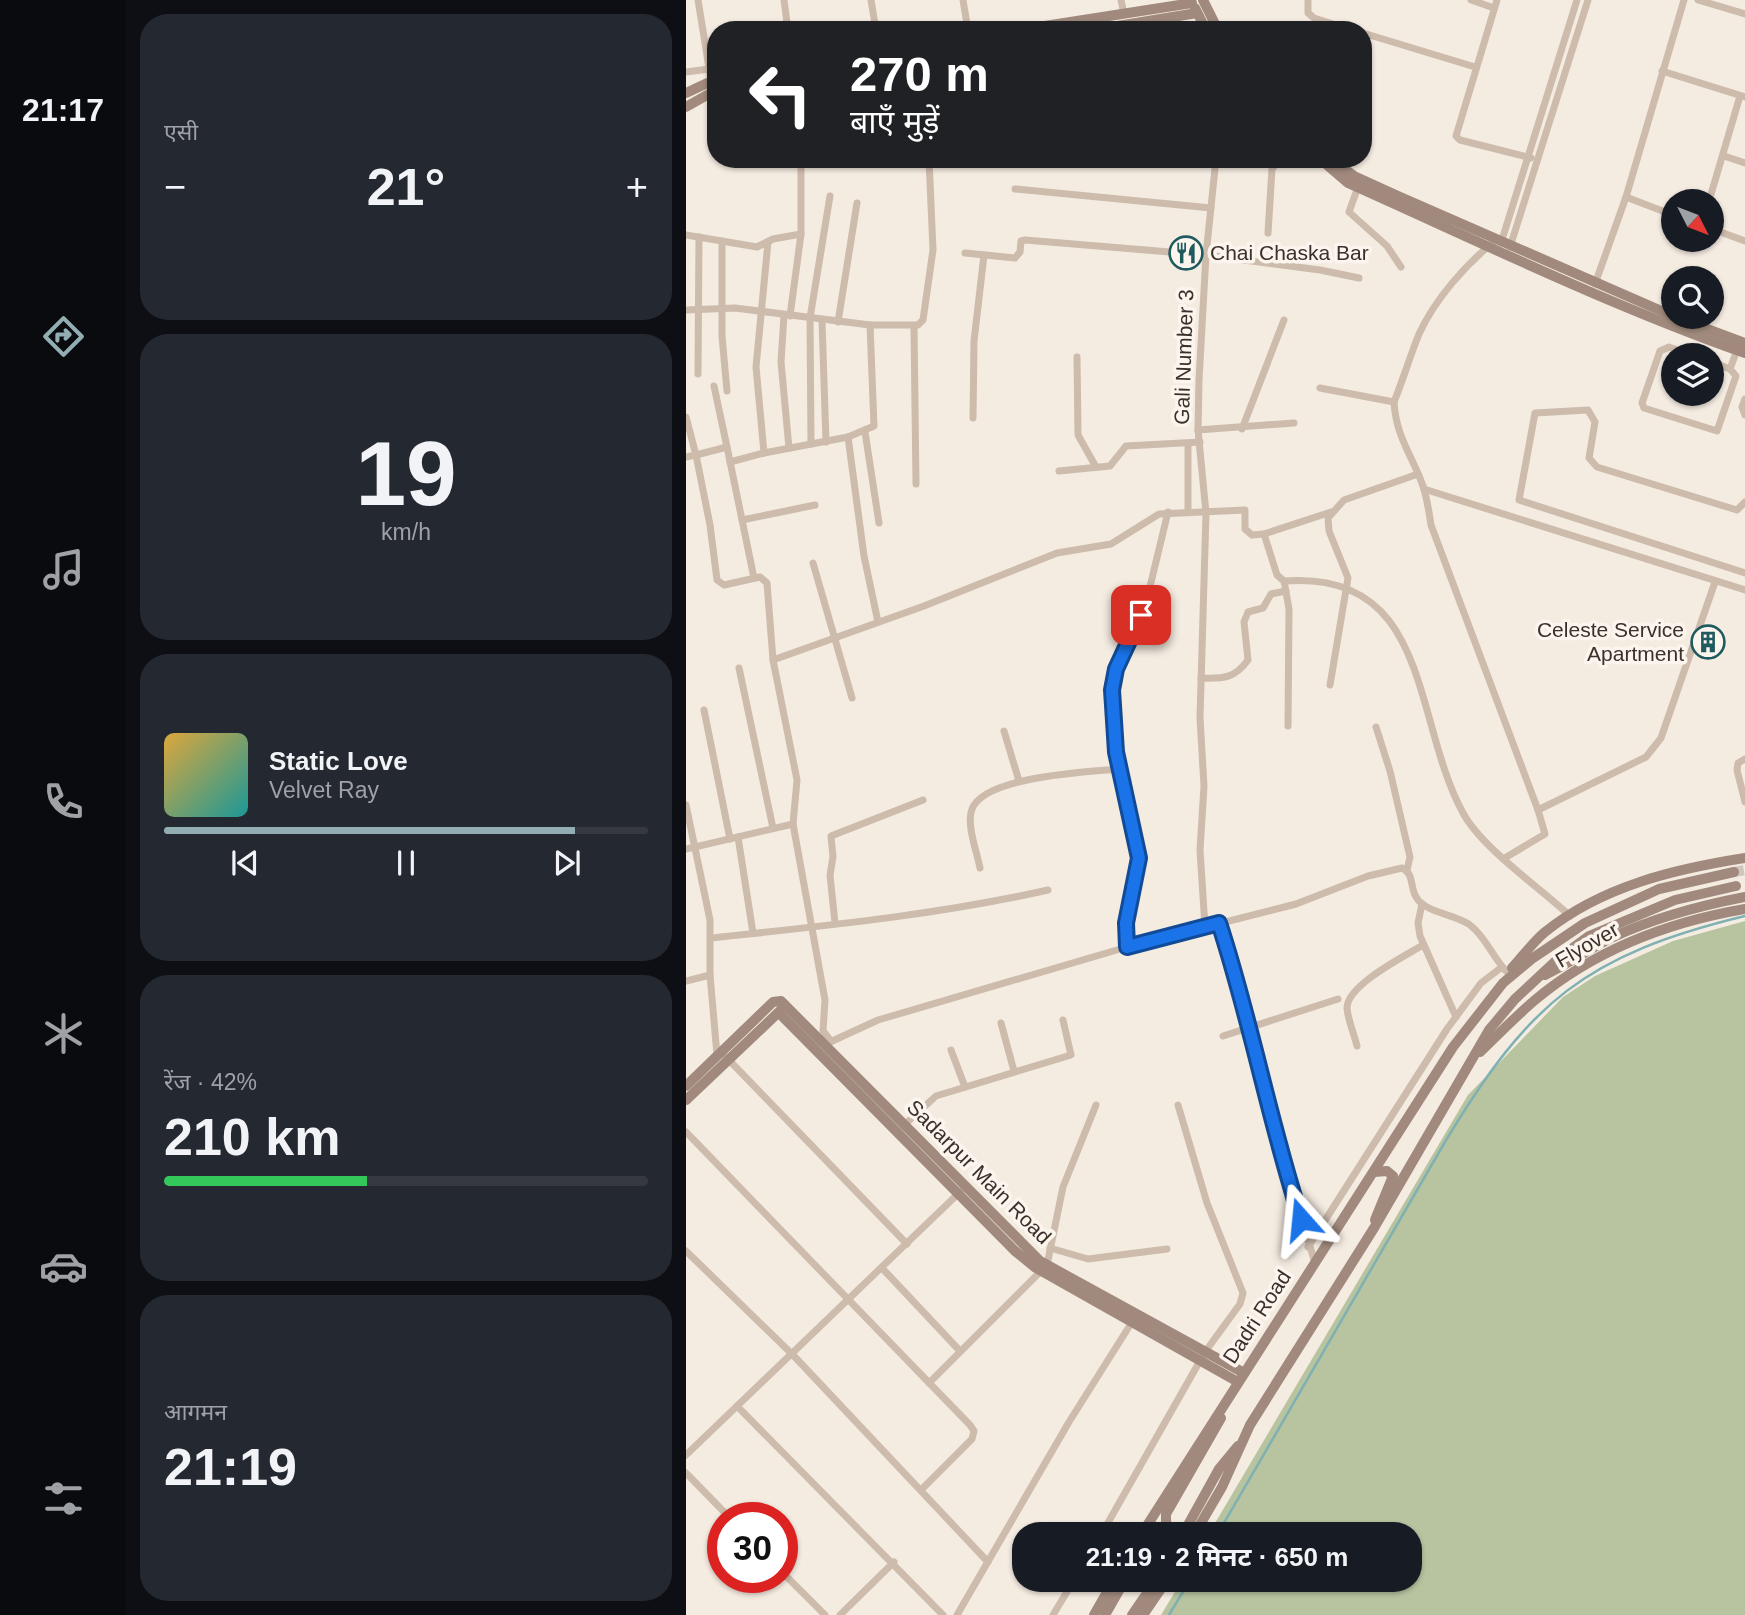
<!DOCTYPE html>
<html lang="hi">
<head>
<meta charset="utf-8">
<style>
	:root { --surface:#171b24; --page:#242831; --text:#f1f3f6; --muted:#9ea1a6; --line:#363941; --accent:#92aeb2 }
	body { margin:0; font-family:Arial,"Noto Sans Devanagari",sans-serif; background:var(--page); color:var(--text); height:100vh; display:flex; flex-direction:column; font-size:26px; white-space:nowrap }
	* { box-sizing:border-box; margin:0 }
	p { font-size:23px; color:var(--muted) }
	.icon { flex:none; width:38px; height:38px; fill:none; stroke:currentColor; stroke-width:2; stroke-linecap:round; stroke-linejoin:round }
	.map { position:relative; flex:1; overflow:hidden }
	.panel { display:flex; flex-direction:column; gap:14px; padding:14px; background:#0d0f14; width:560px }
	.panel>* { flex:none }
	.top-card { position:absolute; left:21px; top:21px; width:665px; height:147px; border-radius:28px; box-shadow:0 2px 5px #0004; background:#202124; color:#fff; overflow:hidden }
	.needle { width:46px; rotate:132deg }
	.fabs { position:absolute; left:975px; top:189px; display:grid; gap:14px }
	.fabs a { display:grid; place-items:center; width:63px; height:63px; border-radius:50%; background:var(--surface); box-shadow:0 2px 5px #0004; font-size:35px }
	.speed { position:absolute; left:21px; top:1502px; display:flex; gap:14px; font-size:35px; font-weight:700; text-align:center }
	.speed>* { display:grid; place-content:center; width:91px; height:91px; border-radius:50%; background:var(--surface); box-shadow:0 2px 5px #0004; line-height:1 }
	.speed .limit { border:10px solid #d22; background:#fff; color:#111 }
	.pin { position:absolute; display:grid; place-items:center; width:60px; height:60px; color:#fff; margin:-30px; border-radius:14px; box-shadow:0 4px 10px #0006 }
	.me { position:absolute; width:77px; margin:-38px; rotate:342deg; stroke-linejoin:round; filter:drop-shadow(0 0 5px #0008) }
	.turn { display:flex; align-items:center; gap:24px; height:147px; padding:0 28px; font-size:32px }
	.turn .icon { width:91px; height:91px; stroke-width:2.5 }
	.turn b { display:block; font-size:49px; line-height:60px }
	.big { font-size:52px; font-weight:700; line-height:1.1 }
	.panel .widget { flex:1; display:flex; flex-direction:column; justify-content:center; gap:10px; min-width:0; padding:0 24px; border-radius:28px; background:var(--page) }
	.panel .dial { align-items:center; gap:0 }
	.dial b { font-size:91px; line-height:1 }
	.song { display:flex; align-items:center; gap:21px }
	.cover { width:84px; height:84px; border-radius:10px; background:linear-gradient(135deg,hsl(40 70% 55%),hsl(180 70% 35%)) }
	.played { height:7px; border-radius:4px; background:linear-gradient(90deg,var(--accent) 85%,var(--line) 85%) }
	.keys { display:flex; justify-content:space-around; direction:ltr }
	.heat { display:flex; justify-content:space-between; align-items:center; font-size:38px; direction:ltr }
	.charge { height:10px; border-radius:5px; background:linear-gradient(90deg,#34c759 42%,var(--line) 0) }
	.trip { position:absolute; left:326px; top:1522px; width:410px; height:70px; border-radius:28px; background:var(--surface); box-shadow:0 2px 5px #0004; font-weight:700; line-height:70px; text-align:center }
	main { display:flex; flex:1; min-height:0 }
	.menu { display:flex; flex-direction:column; width:126px; justify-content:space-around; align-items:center; background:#090b0e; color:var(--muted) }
	.menu .icon { width:49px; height:49px }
	.menu .on { color:var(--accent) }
	.menu b { font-size:32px; color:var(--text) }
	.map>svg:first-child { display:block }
</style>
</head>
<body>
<main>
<nav class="menu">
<b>21:17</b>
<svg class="icon on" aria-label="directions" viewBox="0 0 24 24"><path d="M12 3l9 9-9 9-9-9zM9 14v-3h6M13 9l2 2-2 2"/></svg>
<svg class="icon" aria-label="music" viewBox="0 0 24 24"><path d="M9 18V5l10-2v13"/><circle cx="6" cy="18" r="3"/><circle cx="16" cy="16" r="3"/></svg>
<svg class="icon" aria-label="phone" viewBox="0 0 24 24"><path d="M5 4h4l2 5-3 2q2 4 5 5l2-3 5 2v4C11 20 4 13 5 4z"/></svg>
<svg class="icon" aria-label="climate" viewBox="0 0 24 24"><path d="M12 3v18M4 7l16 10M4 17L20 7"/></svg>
<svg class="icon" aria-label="car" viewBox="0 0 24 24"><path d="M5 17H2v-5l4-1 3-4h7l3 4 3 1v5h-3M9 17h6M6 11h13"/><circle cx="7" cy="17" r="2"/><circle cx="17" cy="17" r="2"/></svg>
<svg class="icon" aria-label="filters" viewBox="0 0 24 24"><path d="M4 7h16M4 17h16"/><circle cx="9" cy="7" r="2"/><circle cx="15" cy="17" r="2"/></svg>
</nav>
<section class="panel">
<div class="widget"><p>एसी</p>
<div class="heat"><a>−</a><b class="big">21°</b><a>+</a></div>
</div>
<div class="widget dial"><b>19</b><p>km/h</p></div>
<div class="widget">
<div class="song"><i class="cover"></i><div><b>Static Love</b><p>Velvet Ray</p></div></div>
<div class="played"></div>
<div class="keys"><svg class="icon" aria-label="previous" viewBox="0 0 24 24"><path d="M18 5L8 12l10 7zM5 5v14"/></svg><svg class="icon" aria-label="pause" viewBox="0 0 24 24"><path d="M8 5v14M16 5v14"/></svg><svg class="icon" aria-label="next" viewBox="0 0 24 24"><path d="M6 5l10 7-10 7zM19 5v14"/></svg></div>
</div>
<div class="widget"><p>रेंज · 42%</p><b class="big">210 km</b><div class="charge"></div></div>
<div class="widget"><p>आगमन</p><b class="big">21:19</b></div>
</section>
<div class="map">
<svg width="1059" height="1615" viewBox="0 0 1059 1615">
	<rect width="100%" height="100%" fill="#f4ebe1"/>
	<polygon fill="#b8c4a0" points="1059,921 1059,1615 475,1615 496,1580 723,1580 723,1535 522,1535 782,1095 877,997 909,976 987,941"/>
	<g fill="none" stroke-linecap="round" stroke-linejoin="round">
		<g stroke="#7fb0b2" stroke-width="2.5">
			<path d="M 531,1535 L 759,1142 C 843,1002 899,955 1059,916"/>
			<polyline points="483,1615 504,1580"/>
		</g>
		<polyline stroke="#cfc6bd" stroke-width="10" stroke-dasharray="10 5" stroke-linecap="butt" points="1048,872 1059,870"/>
		<g stroke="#cdbbac" stroke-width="7">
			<polyline points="12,0 25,80"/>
			<polyline points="98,0 102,30"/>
			<polyline points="185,0 190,30"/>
			<polyline points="277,0 282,30"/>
			<polyline points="435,0 438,14"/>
			<polyline points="622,0 622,13 628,18 666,30"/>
			<polyline points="785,0 808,8"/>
			<polyline points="811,0 770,136 774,140 845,158"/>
			<polyline points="1012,0 1059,14"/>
			<polyline points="677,33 789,67"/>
			<polyline points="976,71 1059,97"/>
			<polyline points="0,72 23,69"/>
			<polyline points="1038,156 1059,163"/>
			<polyline points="672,187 663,212 701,246 715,267"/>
			<polyline points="329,189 525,208"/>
			<polyline points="940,197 987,215"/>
			<polyline points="1023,201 1054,96"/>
			<polyline points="1026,229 1059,241"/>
			<polyline points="582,233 586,169 594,159"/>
			<polyline points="0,235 71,247 87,239 115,234"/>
			<path d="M 810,240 C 780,264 749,299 733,334 C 724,356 717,380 708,402 C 710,437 726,455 737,486 C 741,498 743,512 745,525 L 852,810 L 960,757 L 975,738 L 1029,582"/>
			<polyline points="36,241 36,336 41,391"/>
			<polyline points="815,243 891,0"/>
			<polyline points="824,247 902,0"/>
			<polyline points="279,253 329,258 334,252 335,241 339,240 520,255 634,270 673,278"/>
			<polyline points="909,284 940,197 998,0"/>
			<polyline points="0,310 49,308 184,325 232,325 237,320 247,250 243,159"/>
			<polyline points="98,315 95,362 103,448"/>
			<polyline points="104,316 115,234 115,159"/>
			<polyline points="136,321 140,442"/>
			<polyline points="152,322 171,203"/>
			<polyline points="228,326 230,484"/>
			<polyline points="1006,355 983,347 974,351 956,403 958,408 1031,431 1050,376 1044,369 1026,362"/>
			<polyline points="391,357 392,435 410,467"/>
			<polyline points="1044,369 1051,350"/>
			<polyline points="12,374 13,237"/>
			<polyline points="28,386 41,447"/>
			<polyline points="634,388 708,402"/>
			<polyline points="1059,399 1056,407 1059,415"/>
			<polyline points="0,417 10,455 41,447 68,578"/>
			<polyline points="287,418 288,341 298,255"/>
			<polyline points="556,429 598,320"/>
			<polyline points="512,430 608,423"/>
			<polyline points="179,432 193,523"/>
			<polyline points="162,437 178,556 192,622"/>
			<polyline points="125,444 124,318 144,196"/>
			<polyline points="502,444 502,512"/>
			<polyline points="78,453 162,437 188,426 184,325"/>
			<polyline points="0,457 10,455 24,525 31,580 38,585 74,577 81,583 87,660"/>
			<polyline points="44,462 78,453 70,367 82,242"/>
			<polyline points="373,471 424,466 440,446 514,442"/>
			<polyline points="738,489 1059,590"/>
			<polyline points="1059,502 1051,510 911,467 903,458 909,422 902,410 849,413 833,500 1059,573"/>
			<polyline points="56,520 129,505"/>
			<polyline points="578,534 645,512"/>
			<polyline points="127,563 166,698"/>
			<path d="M 598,581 C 746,570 726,720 777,813 C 796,848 853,887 884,916"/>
			<polyline points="53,668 87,828"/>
			<path d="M 515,678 C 538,679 549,678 562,660 L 558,622 L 562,612 L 577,608 L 585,594 L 600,591"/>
			<polyline points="644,685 662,578 643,531 642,518 658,500 732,474"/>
			<polyline points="18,710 44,839"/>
			<polyline points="690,727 704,771 724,857 721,870"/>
			<polyline points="318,731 333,781"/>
			<polyline points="1059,759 1052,763 1051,770 1059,802"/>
			<polyline points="0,805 24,920 24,975 31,1055"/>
			<polyline points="52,837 67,933"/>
			<polyline points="0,849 107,824"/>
			<polyline points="817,859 859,834 852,810"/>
			<path d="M 294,868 C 291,852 280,824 286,809 C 299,776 402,772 434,769"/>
			<polyline points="736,904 732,923 734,936 770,1017"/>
			<polyline points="149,923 144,875 147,857 145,836 237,800"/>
			<polyline points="533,923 556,993 590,1134 629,1263"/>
			<polyline points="519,927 514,850 518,786 514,718 520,513 512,430 513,380 520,255 530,159"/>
			<path d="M 25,938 C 138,926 251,915 362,890"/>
			<polyline points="441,947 440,923 453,858 430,752 426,689 430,669 461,599 482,512"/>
			<polyline points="0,981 24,975"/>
			<polyline points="315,1023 328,1071"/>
			<polyline points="537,1036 652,999"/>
			<polyline points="145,1041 137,1031 139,1000 107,824 111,780 87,660 238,606 371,553 425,544 473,514 559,510 559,529 566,535 578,534 591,575 598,581 603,609 602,726"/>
			<path d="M 142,1043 L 192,1020 L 441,947 L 610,904 L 682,876 L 716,868 C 728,873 724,887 730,897 C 739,913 769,914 784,925 C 801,938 807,959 822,973"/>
			<path d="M 671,1046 C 668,1034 662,1020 661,1008 C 661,985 719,956 737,945"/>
			<polyline points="265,1050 279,1087"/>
			<polyline points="40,1057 221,1244"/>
			<polyline points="217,1126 250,1096 385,1055 377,1020"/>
			<polyline points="0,1132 284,1425 288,1431 286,1439 235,1490"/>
			<polyline points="622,1247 761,1029 795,983 816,967"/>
			<polyline points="364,1248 402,1259 481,1249"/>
			<polyline points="0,1251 107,1355 302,1562"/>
			<polyline points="361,1265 377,1187 410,1105"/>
			<polyline points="196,1268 274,1351"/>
			<polyline points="243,1383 355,1271"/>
			<polyline points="51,1406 257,1615"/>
			<polyline points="0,1455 275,1191"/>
			<polyline points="0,1473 43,1517"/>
			<polyline points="415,1535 519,1352 554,1304 557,1293 521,1203 492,1105"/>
			<polyline points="96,1572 139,1615"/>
			<polyline points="154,1615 208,1562"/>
			<polyline points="271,1615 383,1422 446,1322"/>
			<polyline points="367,1615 388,1580"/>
		</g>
		<g stroke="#a18a7d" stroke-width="10">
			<polyline points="517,0 532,30"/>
			<polyline points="509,8 520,30"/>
			<polyline points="333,30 506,3"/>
			<polyline points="407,30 511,13"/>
			<polyline points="0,93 30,79"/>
			<polyline points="0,107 30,90"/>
			<path d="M 634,159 L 662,183 C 794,242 923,305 1059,353"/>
			<polyline points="646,159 668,176 712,196 987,316"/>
			<polyline points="989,317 1059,343"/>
			<path d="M 826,968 C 837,956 847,942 859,932 C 916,886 989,869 1059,858"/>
			<path d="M 859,975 C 882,964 903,949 925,938 C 968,918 1012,906 1059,897"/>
			<polyline points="93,1013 329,1251 350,1268 552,1382"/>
			<path d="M 794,1052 C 812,1035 830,1016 849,1000 C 909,950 983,922 1059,909"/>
			<polyline points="0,1086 87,1002 95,1001 354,1261 558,1373"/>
			<polyline points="0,1100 95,1010"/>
			<polyline points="688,1172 701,1171 707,1176 689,1220"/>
			<polyline points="535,1418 480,1514 480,1523 485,1529 494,1531 502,1525 533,1469 552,1446"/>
			<polyline points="455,1535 767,1047 817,983 847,958 899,923 973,889 1048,872"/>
			<polyline points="508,1535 536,1487 564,1425 688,1228 803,1030 829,999 873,958 903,936 989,900 1050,886"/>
			<polyline points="408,1615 428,1580"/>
			<polyline points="419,1615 439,1580"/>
			<polyline points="446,1615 470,1580"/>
			<polyline points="457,1615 481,1580"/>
		</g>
	</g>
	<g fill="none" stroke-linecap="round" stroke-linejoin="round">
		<defs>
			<path id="route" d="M 455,615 L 430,669 L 426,690 L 430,752 L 453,858 L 440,923 L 441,947 L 533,923 C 565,1020 583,1121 615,1219"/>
		</defs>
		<use href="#route" stroke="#114b97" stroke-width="18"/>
		<use href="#route" stroke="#1a73e8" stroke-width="12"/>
	</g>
	<defs>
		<symbol id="restaurant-ring" viewBox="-11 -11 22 22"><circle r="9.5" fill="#fbf5ee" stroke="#1f5a5e" stroke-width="1.5"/><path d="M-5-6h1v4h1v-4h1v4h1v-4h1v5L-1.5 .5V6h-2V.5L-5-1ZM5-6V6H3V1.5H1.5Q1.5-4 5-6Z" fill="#1f5a5e"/></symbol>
		<symbol id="building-ring" viewBox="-11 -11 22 22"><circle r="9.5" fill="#fbf5ee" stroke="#1f5a5e" stroke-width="1.5"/><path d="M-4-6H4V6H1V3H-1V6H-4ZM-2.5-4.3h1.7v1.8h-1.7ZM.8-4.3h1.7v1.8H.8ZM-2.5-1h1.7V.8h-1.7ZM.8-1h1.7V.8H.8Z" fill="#1f5a5e"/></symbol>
	</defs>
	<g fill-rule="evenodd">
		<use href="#restaurant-ring" x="481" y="234" width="38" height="38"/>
		<use href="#building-ring" x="1003" y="623" width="38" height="38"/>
	</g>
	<g text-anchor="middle" stroke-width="7" stroke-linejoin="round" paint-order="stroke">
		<g font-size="21" fill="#3b302b" stroke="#fbf5ee" text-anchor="start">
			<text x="524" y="260">Chai Chaska Bar</text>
			<text x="998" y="637" text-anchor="end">Celeste Service<tspan x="998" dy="24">Apartment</tspan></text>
		</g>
		<g font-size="21" fill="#3b302b" stroke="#fbf5ee">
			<text transform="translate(498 357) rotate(-88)" y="7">Gali Number 3</text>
			<text transform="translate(901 945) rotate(-30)" y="7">Flyover</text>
			<text transform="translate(293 1172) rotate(45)" y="7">Sadarpur Main Road</text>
			<text transform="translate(571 1317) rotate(-57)" y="7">Dadri Road</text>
		</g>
	</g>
</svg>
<div class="fabs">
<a><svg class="needle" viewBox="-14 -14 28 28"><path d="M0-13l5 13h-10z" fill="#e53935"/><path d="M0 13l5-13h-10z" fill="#9ea1a6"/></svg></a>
<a><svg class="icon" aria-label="search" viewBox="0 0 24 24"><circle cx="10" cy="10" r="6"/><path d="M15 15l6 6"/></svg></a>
<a><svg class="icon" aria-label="layers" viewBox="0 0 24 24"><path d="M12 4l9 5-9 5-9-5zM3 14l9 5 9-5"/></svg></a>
</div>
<div class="speed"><div class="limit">30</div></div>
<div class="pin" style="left:455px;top:615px;background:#d93025"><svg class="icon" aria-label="arrive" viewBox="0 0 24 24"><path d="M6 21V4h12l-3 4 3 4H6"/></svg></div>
<svg class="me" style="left:615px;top:1219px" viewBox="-20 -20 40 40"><path d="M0-17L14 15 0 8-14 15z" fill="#1a73e8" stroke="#fff" stroke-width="4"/></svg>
<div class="trip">21:19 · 2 मिनट · 650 m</div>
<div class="top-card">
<div class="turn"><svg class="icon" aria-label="left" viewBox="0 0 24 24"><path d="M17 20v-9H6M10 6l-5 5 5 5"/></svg><div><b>270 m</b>बाएँ मुड़ें</div></div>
</div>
</div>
</main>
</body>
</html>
